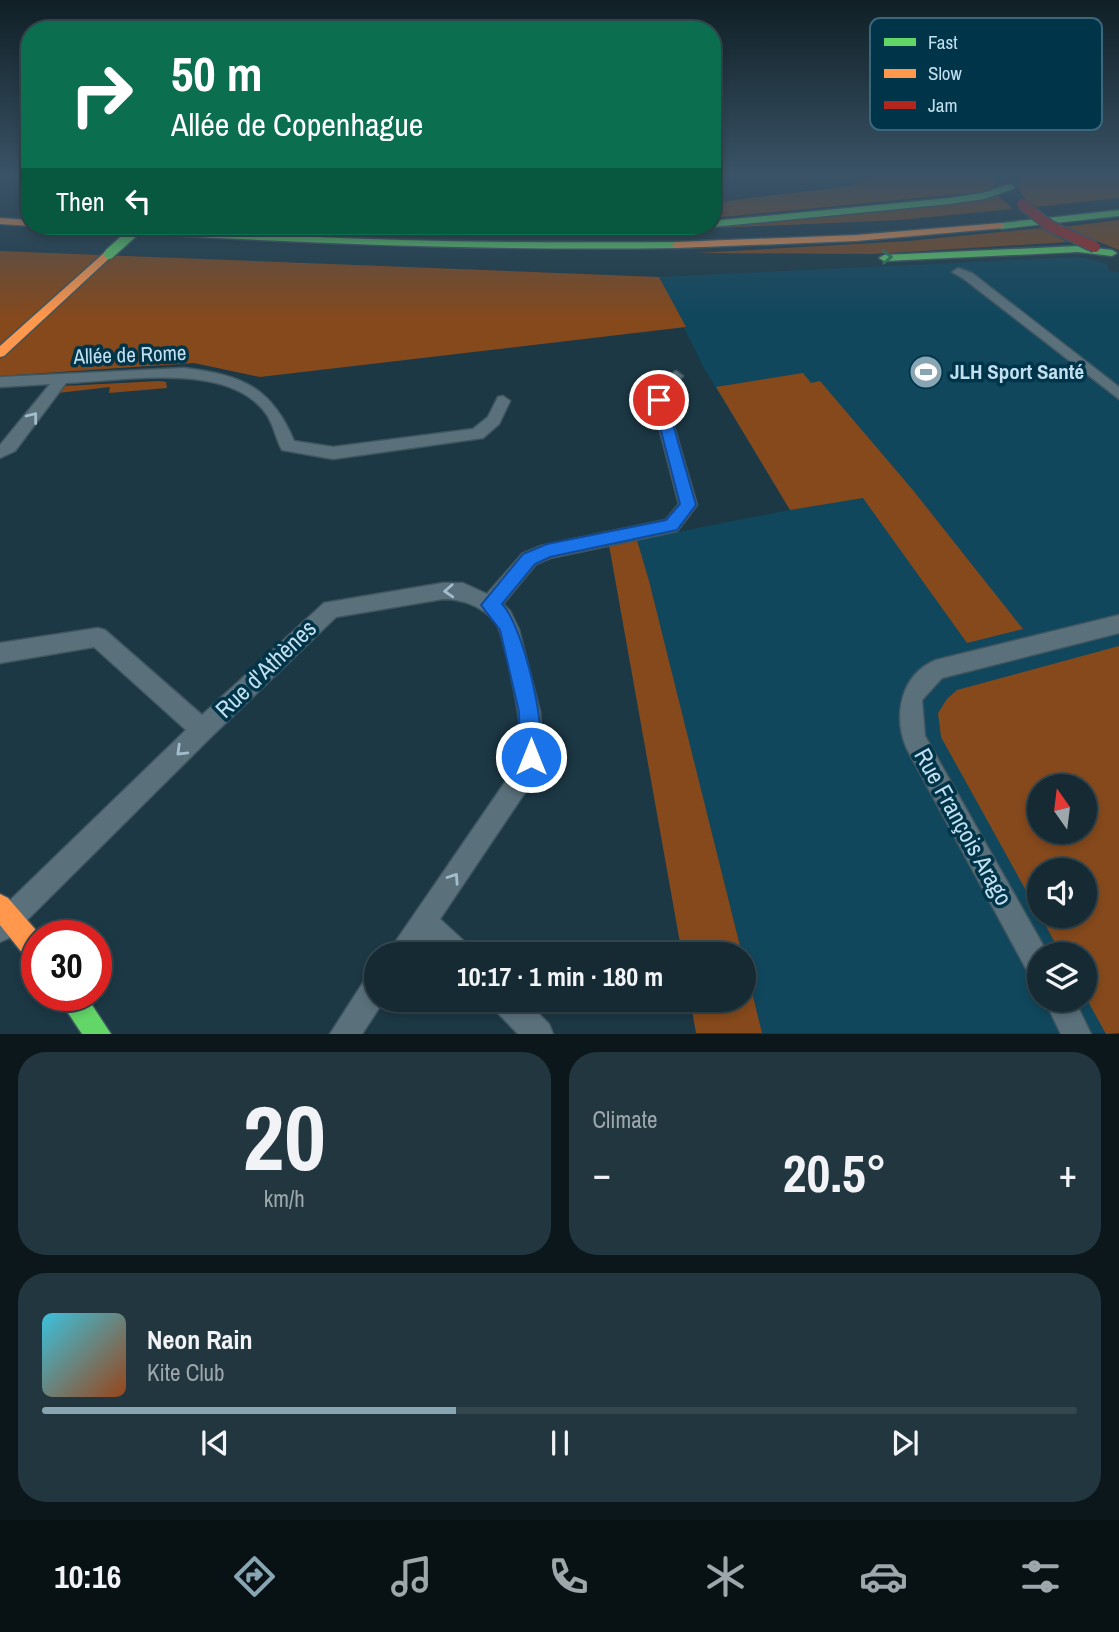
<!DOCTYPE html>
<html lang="en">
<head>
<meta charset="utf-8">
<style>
	:root { --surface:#152a33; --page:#22363f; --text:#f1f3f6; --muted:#9da7ac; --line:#34464e; --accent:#87a5b3 }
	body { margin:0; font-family:"Archivo Narrow",sans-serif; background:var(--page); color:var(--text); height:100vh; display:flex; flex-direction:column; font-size:26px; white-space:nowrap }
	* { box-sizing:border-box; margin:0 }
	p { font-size:23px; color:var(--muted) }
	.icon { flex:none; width:38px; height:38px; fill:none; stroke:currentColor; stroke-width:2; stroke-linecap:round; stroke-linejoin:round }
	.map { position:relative; height:1034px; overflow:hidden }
	.panel { display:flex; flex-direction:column; gap:18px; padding:18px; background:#0c171c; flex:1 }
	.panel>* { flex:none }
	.banner { position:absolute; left:21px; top:21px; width:700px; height:214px; border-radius:28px; box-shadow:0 4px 10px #0003,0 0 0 2px var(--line); background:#0b6e4f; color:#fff; overflow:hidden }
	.needle { width:46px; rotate:346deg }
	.buttons { position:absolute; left:1027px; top:774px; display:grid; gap:14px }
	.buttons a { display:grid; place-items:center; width:70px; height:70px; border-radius:50%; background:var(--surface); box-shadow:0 4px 10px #0003,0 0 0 2px var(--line); font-size:35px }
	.speed { position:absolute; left:21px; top:920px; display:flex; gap:14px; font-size:35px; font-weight:700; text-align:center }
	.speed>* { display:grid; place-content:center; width:91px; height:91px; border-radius:50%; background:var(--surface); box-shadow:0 4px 10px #0003,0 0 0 2px var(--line); line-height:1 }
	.speed .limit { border:10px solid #d22; background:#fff; color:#111 }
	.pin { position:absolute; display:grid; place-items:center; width:60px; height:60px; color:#fff; margin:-30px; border:4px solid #fff; border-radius:50%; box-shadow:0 2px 7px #0007 }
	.me { position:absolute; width:77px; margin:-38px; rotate:0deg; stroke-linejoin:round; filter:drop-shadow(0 0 5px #0008) }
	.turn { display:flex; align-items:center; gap:24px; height:147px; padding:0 35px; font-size:32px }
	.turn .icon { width:91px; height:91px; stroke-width:2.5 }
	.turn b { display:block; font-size:49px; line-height:60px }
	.then { display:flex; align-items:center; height:66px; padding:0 35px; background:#0003; gap:14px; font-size:26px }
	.big { font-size:52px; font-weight:800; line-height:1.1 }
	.panel .widget { flex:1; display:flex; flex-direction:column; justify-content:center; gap:10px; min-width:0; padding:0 24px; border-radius:28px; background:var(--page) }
	.panel .dial { align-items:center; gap:0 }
	.dial b { font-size:91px; line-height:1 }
	.song { display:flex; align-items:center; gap:21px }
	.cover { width:84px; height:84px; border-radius:10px; background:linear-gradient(135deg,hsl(190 70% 55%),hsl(20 70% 35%)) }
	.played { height:7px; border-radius:4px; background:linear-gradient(90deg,var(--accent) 40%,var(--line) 40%) }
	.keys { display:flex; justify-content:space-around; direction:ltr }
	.heat { display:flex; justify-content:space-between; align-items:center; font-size:38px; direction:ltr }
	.panel .tiles { flex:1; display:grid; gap:18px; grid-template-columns:1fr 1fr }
	.widget:last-child { grid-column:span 2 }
	.trip { position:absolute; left:364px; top:942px; width:392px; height:70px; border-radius:35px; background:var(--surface); box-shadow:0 4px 10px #0003,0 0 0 2px var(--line); font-weight:800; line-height:70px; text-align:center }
	.tabs { display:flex; height:112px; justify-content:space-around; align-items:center; background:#081114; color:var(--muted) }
	.tabs .icon { width:49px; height:49px }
	.tabs .selected { color:var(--accent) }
	.tabs b { font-size:32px; color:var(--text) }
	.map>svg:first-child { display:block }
</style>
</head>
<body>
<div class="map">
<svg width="1119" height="1034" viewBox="0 0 1119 1034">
	<rect width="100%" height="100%" fill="#1c3844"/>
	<path fill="#10475d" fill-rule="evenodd" d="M 1080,257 L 1108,264 L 1109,271 L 1119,272 L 1119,1033 L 762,1033 L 637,540 L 790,510 L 704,368 L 659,277 ZM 1040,786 L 1085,786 L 1085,831 L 1040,831 ZM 1040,870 L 1085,870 L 1085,915 L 1040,915 ZM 1040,954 L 1085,954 L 1085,999 L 1040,999 Z"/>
	<g fill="#85491c" fill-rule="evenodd">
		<polygon points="881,174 998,174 993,187 982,192 712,218 712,203 849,186"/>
		<polygon points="1024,174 1119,174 1119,198 1035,207 1024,198 1018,186"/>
		<polygon points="998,196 1013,209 899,220 692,229"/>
		<polygon points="1119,220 1119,250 1062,227"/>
		<polygon points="1041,228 1067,242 872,254 697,253 908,241"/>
		<polygon points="0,251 659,277 686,327 260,377 194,363 0,376"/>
		<polygon points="803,373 811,383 820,381 912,489 1023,629 967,643 863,498 790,510 716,387"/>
		<polygon points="159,381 166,382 167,388 109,393 110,387 58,393 63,386"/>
		<polygon points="637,540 649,581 742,954 682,954 609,545"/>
		<path d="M 1119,646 L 1119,1033 L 1106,1034 L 1085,996 L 1085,954 L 1061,954 L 1040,915 L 1085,915 L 1085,870 L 1040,870 L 1039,914 L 941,737 L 938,713 L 947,699 L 957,690 ZM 1040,786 L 1085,786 L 1085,831 L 1040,831 Z"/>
		<polygon points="744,960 762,1033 696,1033 690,999 744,999"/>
	</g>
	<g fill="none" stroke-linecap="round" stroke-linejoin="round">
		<defs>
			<g id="street">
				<polygon points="958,268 972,273 1119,387 1119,399 964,279 952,272"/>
				<path d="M 184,368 C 241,375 271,386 294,441 L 333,447 L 473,429 L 488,417 L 498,397 L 503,396 L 510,401 L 499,424 L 483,438 L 333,459 L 282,450 C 276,439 274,426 267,415 C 230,360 123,381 66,383 L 15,451 L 0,458 L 0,445 L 50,384 L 0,387 L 0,377 Z"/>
				<path d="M 676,371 L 683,376 L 669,388 L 666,400 L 697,505 L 677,531 L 550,558 L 536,564 L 503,604 L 510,611 L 519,630 L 540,712 L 542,756 L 528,788 L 440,919 L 467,944 L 471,954 L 437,954 L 425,942 L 417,954 L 387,954 L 512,772 C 518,759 521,749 521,735 C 520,717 505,636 496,623 C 483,606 462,599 443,599 L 336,617 L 210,738 L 9,938 L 0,942 L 0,910 L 186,730 L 94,647 L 0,663 L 0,643 L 98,628 L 105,630 L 202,715 L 324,603 L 443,583 L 463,583 L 487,594 L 522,554 L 541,546 L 666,520 L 679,504 L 652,400 L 657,383 Z"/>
				<path d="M 1119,615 L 1119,633 L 942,678 L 922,700 L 925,736 L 1048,954 L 1040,954 L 1040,980 L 1030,976 L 906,747 C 893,715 901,674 936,660 Z"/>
				<polygon points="376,974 376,999 385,999 362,1034 330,1034 366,978"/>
				<polygon points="490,999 524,999 549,1024 553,1034 518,1034 494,1009"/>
				<polygon points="1044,999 1074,999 1091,1034 1061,1034"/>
			</g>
			<g id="fast">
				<polygon points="1010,184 1015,187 1013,189 984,199 949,204 712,227 708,226 712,226 712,221 949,198 982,193"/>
				<polygon points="1119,210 1119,216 1001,229 996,226 1001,223"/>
				<path d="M 57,226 C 134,222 214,233 292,236 C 420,242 548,243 676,242 L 681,245 L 676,248 C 471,251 267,242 62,229 Z"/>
				<polygon points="1078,246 1112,250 1117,253 1112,256 1078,252 884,261 879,258 884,255"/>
				<polygon points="57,996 86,996 111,1034 82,1034"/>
			</g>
			<g id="slow">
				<polygon points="0,218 30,220 31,226 0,224"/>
				<polygon points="1001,223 1004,224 1004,228 856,241 676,248 671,245 676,242 856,235"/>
				<polygon points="105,252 114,254 4,356 0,357 0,346"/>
				<polygon points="0,894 8,898 41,936 37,936 37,963 28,960 0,925"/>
			</g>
		</defs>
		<use href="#street" stroke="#3f555f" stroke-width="3"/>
		<use href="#fast" stroke="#3f555f" stroke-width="3"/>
		<use href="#slow" stroke="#3f555f" stroke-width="3"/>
		<use href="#street" fill="#5a717c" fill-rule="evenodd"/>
		<use href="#fast" fill="#63d668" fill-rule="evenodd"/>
		<use href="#slow" fill="#ff974d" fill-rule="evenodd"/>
		<defs>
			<polyline id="fast-bridge" points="109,254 140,226"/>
			<polyline id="jam-bridge" points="1022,204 1050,226 1095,247"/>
		</defs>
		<use href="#fast-bridge" stroke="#3f555f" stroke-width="13" stroke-linecap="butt"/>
		<use href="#jam-bridge" stroke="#3f555f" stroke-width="13" stroke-linecap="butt"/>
		<use href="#fast-bridge" stroke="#63d668" stroke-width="10"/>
		<use href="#jam-bridge" stroke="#b3261e" stroke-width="10"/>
	</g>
	<defs><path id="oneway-chevron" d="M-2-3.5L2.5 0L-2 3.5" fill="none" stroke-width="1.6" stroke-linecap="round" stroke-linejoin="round" transform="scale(1.75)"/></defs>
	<use stroke="#2d7d57" href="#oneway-chevron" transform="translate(887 257) rotate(-2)"/>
	<g stroke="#a2becc">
		<use href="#oneway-chevron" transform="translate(33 417) rotate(-52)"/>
		<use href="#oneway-chevron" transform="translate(449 591) rotate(177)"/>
		<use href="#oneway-chevron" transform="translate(181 751) rotate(136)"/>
		<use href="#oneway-chevron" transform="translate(454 878) rotate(-56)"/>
	</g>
	<linearGradient id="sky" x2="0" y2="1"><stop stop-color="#0f1f25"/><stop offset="0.55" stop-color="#3a5367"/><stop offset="1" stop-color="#3a5367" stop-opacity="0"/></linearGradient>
	<rect width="1119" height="318" fill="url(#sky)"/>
	<path fill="#1a73e8" stroke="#114b97" stroke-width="2" d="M 659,395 L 666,400 L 696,505 L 677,530 L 550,557 L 535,564 L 502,604 C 523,625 550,736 538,764 L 531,767 L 523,764 L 520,757 L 519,712 L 500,630 L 481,605 L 523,554 L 547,544 L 666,520 L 680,504 L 653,400 Z"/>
	<defs>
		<symbol id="stadium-disc" viewBox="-11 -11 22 22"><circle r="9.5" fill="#87a5b3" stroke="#003449"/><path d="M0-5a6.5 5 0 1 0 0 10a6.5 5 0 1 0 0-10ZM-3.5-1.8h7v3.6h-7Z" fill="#fff"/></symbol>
	</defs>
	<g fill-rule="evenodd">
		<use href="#stadium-disc" x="907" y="353" width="38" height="38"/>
	</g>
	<g text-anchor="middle" stroke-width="7" stroke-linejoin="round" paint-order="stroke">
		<g font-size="21" fill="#c1dfef" stroke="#003449">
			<text transform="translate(130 355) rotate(-2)" y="7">Allée de Rome</text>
		</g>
		<g font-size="21" font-weight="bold" fill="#c1dfef" stroke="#003449" text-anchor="start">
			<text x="950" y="379">JLH Sport Santé</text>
		</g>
		<g font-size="24" fill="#c1dfef" stroke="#003449">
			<text transform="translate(266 669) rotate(-44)" y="8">Rue d'Athènes</text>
			<text transform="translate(963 827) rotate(61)" y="8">Rue François Arago</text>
		</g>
	</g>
	<rect x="870" y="18" width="232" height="112" rx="10" fill="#003449" stroke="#3a677b" stroke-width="2"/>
	<rect x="884" y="38" width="32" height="8" fill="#63d668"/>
	<rect x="884" y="69" width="32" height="9" fill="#ff974d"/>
	<rect x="884" y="101" width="32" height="8" fill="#b3261e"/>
	<g font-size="19" fill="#c1dfef">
		<text x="928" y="49">Fast</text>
		<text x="928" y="80">Slow</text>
		<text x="928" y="112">Jam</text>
	</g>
</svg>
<div class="buttons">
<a><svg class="needle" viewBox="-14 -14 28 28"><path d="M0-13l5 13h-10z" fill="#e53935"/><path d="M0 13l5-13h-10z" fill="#9da7ac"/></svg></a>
<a><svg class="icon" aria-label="sound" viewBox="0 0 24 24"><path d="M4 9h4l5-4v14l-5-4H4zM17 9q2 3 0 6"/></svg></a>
<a><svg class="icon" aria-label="layers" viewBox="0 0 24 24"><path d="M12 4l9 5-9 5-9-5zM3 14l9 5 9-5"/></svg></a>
</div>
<div class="speed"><div class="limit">30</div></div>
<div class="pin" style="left:659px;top:400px;background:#d93025"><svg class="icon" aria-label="arrive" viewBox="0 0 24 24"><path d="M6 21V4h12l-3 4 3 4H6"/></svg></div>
<svg class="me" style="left:531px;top:757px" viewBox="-20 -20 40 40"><circle r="17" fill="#1a73e8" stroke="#fff" stroke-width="3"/><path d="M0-11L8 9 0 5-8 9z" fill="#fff"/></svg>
<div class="trip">10:17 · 1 min · 180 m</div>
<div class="banner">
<div class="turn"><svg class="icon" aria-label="right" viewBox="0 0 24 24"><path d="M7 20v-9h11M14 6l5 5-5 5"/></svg><div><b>50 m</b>Allée de Copenhague</div></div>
<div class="then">Then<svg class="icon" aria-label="left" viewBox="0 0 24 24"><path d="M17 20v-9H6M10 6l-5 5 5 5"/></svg></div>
</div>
</div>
<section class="panel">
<div class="tiles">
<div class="widget dial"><b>20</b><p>km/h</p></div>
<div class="widget"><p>Climate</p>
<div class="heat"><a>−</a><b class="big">20.5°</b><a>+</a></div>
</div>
<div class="widget">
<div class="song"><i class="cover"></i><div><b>Neon Rain</b><p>Kite Club</p></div></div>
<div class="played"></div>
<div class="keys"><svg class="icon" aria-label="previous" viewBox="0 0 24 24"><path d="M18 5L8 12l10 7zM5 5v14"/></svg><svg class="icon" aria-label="pause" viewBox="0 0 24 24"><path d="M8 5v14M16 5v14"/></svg><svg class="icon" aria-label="next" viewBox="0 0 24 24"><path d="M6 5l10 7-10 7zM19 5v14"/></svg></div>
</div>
</div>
</section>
<nav class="tabs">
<b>10:16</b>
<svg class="icon selected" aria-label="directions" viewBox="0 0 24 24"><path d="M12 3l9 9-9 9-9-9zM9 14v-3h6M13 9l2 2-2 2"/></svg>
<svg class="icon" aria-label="music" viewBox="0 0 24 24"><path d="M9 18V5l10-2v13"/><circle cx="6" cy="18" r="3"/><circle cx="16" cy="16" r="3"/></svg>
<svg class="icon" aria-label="phone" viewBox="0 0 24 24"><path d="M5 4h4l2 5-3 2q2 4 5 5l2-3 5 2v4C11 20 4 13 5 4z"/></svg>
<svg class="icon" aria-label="climate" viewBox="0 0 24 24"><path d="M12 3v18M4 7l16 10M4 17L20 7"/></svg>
<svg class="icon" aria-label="car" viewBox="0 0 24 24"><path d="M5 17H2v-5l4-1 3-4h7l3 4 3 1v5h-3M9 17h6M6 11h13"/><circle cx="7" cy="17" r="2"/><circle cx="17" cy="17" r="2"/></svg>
<svg class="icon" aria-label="filters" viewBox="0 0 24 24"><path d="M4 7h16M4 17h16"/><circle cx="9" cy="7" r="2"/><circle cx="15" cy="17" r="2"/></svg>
</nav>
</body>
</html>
